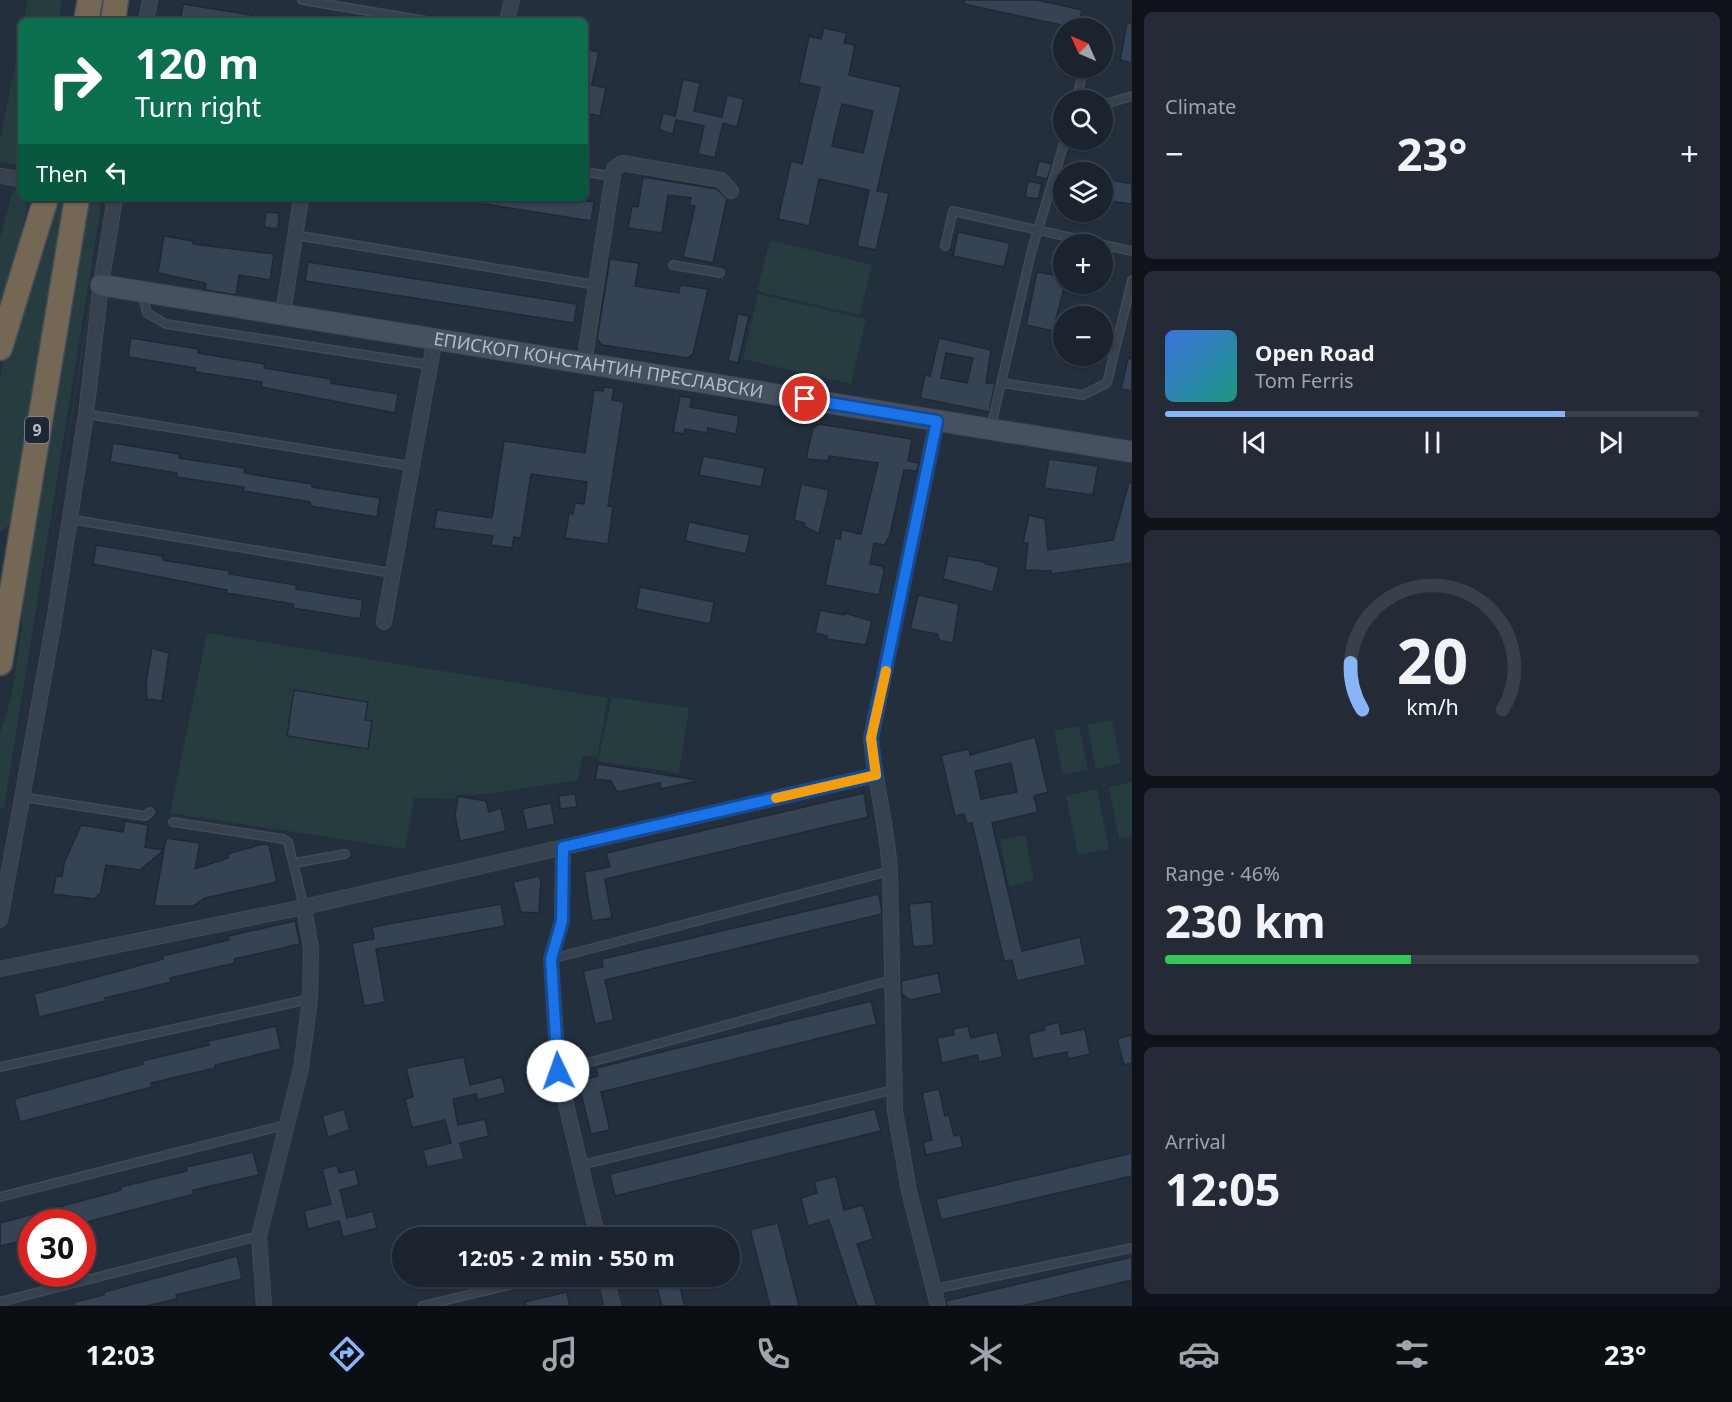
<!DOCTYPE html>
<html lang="en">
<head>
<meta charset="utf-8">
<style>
	:root { --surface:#1b232e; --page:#242b36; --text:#f1f3f6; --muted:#a0a4aa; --line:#39404a; --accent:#8ab4f8 }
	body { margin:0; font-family:"Noto Sans",sans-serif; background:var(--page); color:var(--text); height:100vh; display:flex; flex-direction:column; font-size:22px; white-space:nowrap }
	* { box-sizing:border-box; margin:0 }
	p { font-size:20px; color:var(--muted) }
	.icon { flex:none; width:33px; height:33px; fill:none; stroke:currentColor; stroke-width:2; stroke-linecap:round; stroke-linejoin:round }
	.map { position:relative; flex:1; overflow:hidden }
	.drawer { display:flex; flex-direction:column; gap:12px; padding:12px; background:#0f1319; width:600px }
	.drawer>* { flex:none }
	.guide { position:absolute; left:18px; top:18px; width:570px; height:183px; border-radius:9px; box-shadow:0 2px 4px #0004,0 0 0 2px var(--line); background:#0b6e4f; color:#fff; overflow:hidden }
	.needle { width:39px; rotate:315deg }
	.tools { position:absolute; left:1053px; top:18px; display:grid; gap:12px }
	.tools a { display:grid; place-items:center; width:60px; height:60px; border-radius:50%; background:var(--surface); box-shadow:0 2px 4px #0004,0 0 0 2px var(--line); font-size:30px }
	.speed { position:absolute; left:18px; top:1209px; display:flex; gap:12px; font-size:30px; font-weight:700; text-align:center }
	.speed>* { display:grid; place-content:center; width:78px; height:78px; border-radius:50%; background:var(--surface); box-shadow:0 2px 4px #0004,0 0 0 2px var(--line); line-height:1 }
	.speed .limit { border:9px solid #d22; background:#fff; color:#111 }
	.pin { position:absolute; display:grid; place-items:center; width:51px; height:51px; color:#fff; margin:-26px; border:3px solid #fff; border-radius:50%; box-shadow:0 2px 6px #0007 }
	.me { position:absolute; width:66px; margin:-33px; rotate:357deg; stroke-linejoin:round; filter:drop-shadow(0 0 4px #0008) }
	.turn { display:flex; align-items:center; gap:21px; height:126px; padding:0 18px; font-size:27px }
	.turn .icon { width:78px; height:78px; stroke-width:2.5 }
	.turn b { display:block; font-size:42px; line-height:51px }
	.then { display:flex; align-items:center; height:57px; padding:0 18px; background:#0003; gap:12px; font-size:22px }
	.big { font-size:45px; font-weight:700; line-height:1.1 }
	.drawer .card { flex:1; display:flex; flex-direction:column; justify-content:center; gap:9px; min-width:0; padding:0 21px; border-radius:9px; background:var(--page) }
	.drawer .dial { align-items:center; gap:0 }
	.dial svg { height:156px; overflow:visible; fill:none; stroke:var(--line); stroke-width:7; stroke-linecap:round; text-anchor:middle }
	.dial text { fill:var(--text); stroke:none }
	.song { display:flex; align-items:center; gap:18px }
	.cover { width:72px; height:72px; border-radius:9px; background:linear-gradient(135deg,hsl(220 70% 55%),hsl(170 70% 35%)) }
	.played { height:6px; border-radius:3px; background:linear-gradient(90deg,var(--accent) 75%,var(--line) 75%) }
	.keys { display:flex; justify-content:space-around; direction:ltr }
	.heat { display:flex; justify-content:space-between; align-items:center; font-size:33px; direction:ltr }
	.charge { height:9px; border-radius:4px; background:linear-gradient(90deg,#34c759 46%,var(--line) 0) }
	.trip { position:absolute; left:392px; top:1227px; width:348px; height:60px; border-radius:30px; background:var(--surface); box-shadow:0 2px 4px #0004,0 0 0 2px var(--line); font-weight:700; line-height:60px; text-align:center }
	.dock { display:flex; height:96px; justify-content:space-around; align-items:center; background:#0b0e12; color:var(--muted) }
	.dock .icon { width:42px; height:42px }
	.dock .selected { color:var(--accent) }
	.dock b { font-size:27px; color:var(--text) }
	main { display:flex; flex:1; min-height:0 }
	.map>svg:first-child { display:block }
</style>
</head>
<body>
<main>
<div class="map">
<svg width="1132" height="1306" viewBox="0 0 1132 1306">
	<rect width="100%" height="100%" fill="#242f3e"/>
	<g fill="#263c3f">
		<polygon points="28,0 62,0 58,21 24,21"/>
		<polygon points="21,34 21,166 0,162 0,141"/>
		<polygon points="13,190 21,191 21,198 29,199 9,281 0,302 0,238"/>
		<polygon points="54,198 65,198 12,517 9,525 0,532 0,378 15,317"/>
		<polygon points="87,198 99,198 101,206 4,808 0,808 0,735 12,694 22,627 21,598"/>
		<polygon points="102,198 107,202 8,810 105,206"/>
		<polygon points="770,240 872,265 860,315 757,291"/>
		<polygon points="758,294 866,319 851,384 743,359"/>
		<polygon points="207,633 608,698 597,757 583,755 578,780 487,794 457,795 455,799 414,798 405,849 170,813"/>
		<polygon points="612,697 689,708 679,773 598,761"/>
		<polygon points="1112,720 1121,763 1096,769 1087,725"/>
		<polygon points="1079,726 1088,770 1063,775 1054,731"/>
		<polygon points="1132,782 1132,836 1119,839 1109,787"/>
		<polygon points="1097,789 1109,849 1078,855 1066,796"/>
		<polygon points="1025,835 1034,880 1009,886 1000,840"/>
	</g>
	<g fill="#364354" stroke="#1f2835" stroke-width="1.5" fill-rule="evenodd">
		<polygon points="964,0 1037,0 1082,10 1078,28 1075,28 964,4"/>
		<polygon points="183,4 252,15 252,21 180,21"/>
		<polygon points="1127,23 1132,23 1132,63 1120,60"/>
		<path d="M 824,28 L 847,33 L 844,43 L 855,45 L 849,75 L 901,87 L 877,191 L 889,193 L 876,250 L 857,246 L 869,190 L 819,179 L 809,226 L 778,219 L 791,161 L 802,164 L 820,87 L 799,83 L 809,36 L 821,39 ZM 842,104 L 873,111 L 863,153 L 832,146 Z"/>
		<polygon points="585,49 599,52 592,85 606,88 600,116 585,113"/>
		<polygon points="683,79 700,83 694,111 722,117 727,95 744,99 737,127 723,123 715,158 698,154 704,126 676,120 673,134 659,130 663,113 675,116"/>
		<polygon points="1039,161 1052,164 1047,179 1035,176"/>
		<polygon points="643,177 717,189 727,199 713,263 683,257 695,206 689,205 691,198 668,195 662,233 628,228 632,206 638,207"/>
		<polygon points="1102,178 1132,184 1132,204 1102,200"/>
		<polygon points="1028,181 1042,184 1038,199 1025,197"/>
		<polygon points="484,198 566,198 594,202 591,221 484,204"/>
		<polygon points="266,212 279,213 278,229 264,227"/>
		<polygon points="958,232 1010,243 1004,267 953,256"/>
		<polygon points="164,236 193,241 193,244 274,254 270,280 239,275 236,295 205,290 206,283 158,273"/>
		<polygon points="610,259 639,263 635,286 679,293 680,285 708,289 693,354 687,358 602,345 597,339"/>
		<polygon points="308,262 577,304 574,323 305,281"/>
		<polygon points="1037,272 1064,277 1064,288 1053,331 1026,325"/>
		<polygon points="738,314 749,316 738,363 728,361"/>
		<polygon points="131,338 198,349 198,353 265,364 264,368 331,379 331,383 398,394 395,413 261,387 262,382 195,372 195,368 128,357"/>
		<path d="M 939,338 L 991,350 L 986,383 L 995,384 L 989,412 L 920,398 L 925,375 L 930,376 ZM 946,353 L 973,358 L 967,383 L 941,378 Z"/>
		<polygon points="1128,358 1132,359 1132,391 1121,389"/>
		<polygon points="604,387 614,388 612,400 624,402 608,506 613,507 608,544 565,538 569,513 573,514 575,503 584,504 587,482 531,474 521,538 514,537 512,548 491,545 493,536 434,528 437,510 492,518 504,441 585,453 594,390 603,391"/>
		<polygon points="680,396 692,398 690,407 739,416 736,434 708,428 707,433 685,429 684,434 673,432"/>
		<polygon points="819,424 912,439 908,461 919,463 917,471 904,470 889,539 887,539 885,545 874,543 870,564 882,566 884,571 879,595 825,585 835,538 840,539 842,530 861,534 878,463 829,456 828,461 806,459 813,428"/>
		<polygon points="113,443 179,454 179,458 245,468 244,473 312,484 312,487 380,498 377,517 310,506 310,502 243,491 244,487 176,477 177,473 110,462"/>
		<polygon points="703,456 765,468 761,487 699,475"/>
		<polygon points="1049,459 1098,466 1093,495 1044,488"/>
		<polygon points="1129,482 1132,483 1132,563 1051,574 1051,571 1025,570 1028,543 1023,543 1029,515 1045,519 1048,550 1113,540"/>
		<polygon points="801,484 829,490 819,534 804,526 804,523 794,520"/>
		<polygon points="689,522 750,535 746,554 685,541"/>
		<polygon points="96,545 163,556 163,560 230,571 229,574 296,585 296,589 363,600 360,619 293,608 294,604 226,593 227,590 93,564"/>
		<polygon points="948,556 985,562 985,564 999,567 993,592 943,579"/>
		<polygon points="640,587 714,602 710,624 636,609"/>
		<polygon points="918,595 959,604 953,643 940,641 937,634 910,629"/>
		<polygon points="820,610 844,615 845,613 872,621 866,645 826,639 827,636 815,633"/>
		<polygon points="152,648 169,653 162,701 147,699 146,682"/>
		<polygon points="294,690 368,702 365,720 372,721 368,749 287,736"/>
		<path d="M 1035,737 L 1048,792 L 1034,796 L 1038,812 L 992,823 L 1022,951 L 1080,937 L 1086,965 L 1017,981 L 1012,960 L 1004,961 L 972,823 L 967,824 L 964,814 L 955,816 L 941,755 L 969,749 L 970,755 ZM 1011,763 L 1017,792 L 981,799 L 975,771 Z"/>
		<polygon points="598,764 697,780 697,781 661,789 660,783 617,792 611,781 595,779"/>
		<polygon points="864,793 868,817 605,879 612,918 592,921 584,872 610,867 606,853"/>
		<polygon points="575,794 577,807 560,809 559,796"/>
		<polygon points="458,796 486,801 489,812 501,808 506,831 460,841 455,815"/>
		<polygon points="551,803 555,824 527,830 522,809"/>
		<polygon points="125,821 148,825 145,847 164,850 140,870 106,865 101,892 95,899 53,894 56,876 62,877 64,863 81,825 123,832"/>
		<polygon points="166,838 200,843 195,869 228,858 227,854 263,844 269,845 277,882 205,898 193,906 154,906"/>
		<polygon points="538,876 541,880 539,913 521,912 513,882"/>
		<polygon points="879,894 882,914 605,980 614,1020 595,1024 583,971 603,967 602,959"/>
		<polygon points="931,902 934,945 913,947 909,904"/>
		<polygon points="501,904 505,926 376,949 385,1002 364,1006 352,943 374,939 372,927"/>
		<polygon points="295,921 300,944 234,959 235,963 170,978 171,982 105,998 106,1001 39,1017 34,994 163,959 162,956 229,940 228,936"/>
		<polygon points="938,973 942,993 910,1000 902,994 901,981"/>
		<polygon points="871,1001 877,1024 601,1092 610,1130 591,1134 578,1081 598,1076 596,1068"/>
		<polygon points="1059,1022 1061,1034 1085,1029 1090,1054 1068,1059 1067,1052 1033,1059 1028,1034 1045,1030 1044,1026"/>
		<polygon points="276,1026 281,1049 215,1065 215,1068 151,1083 152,1087 20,1122 14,1099 143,1064 142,1061 209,1045 208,1041"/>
		<polygon points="968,1026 971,1038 997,1032 1003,1057 979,1062 977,1055 942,1063 937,1038 954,1035 953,1029"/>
		<polygon points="1132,1035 1132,1063 1124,1065 1117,1039"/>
		<polygon points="464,1057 470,1085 502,1077 506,1093 477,1100 476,1094 453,1099 458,1125 485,1119 489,1136 460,1143 464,1159 427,1167 423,1150 451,1143 445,1120 412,1128 405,1099 413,1097 406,1068"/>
		<polygon points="939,1089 945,1116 949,1115 954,1136 960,1134 963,1147 926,1155 923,1142 932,1140 922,1093"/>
		<polygon points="344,1109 350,1130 328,1137 322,1116"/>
		<polygon points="875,1109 881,1131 615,1196 610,1174"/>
		<polygon points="253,1152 259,1175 193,1190 194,1194 87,1222 32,1222 32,1239 0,1246 0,1223 121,1190 120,1187 187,1171 186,1167"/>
		<polygon points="1132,1153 1132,1176 941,1220 936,1199"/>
		<polygon points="337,1165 339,1173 355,1169 359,1185 340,1190 347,1218 373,1211 377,1228 343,1237 339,1221 308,1229 304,1211 331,1204 322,1169"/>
		<polygon points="836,1176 844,1210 863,1205 873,1239 857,1244 877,1306 857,1306 829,1220 808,1226 801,1198 817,1193 814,1182"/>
		<polygon points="778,1223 799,1306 770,1306 750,1230"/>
		<polygon points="237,1256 242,1279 176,1295 177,1299 146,1306 75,1306 74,1302 104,1295 104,1292"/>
		<polygon points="1132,1257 1132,1280 1022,1306 947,1306 946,1301"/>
		<polygon points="654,1276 677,1276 685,1306 662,1306"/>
		<polygon points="567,1292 570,1306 526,1306 525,1302"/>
	</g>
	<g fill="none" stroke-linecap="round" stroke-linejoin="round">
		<defs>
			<g id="lane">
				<polyline points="302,0 427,21"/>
				<polyline points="1076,100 1084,68"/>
				<polyline points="1102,105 1132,96"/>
				<polyline points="585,172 612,176"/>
				<polyline points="295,235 596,285"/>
				<polyline points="945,246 953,211 1132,251"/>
				<polyline points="673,265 720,273"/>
				<polyline points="142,293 147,313 166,324 430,365"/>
				<polyline points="1002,383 1083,395 1107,383 1132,280"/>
				<polyline points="86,414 410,466"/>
				<polyline points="991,427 1031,253 1065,140"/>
				<polyline points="69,519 392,573"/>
				<polyline points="22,797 145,816 150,812"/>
				<polyline points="173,822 283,839 288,842 304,907"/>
				<polyline points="294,863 345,854"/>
				<polyline points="551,959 890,871"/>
				<polyline points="0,1067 310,999"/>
				<polyline points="558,1071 891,980"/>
				<polyline points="581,1165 893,1090"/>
				<polyline points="0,1197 285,1125"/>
				<polyline points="934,1289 1132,1248"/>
				<polyline points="0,1302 259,1236"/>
				<polyline points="422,1306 547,1276"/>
			</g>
			<g id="street">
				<polyline points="146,21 150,0"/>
				<polyline points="507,21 512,0"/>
				<polyline points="0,176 21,179"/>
				<polyline points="283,314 301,198"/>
				<polyline points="584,363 614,169 622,163 721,180 731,191"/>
				<path d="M 937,421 L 871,738 C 875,783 887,826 890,871 L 895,1111 L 909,1191 L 938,1306"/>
				<polyline points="384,622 435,338"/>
				<polyline points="563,847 562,921 551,959 558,1071 598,1238"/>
				<polyline points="0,920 54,621 86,414 101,285 115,198"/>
				<polyline points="0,969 304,907 876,775"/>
				<polyline points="606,1276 613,1306"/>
				<polyline points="264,1306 259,1236 301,1068 310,999 311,949 304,907"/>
			</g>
			<g id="secondary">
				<path id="s1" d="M 101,285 L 1132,452"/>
			</g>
			<g id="highway">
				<polyline points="86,21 90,0"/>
				<polyline points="113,21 116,0"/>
				<polyline points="0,348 46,198"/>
				<polyline points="0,663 77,198"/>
			</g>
		</defs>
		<use href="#lane" stroke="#414a57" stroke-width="10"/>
		<use href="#street" stroke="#414a57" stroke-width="16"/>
		<use href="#secondary" stroke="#414a57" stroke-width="22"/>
		<use href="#highway" stroke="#434c59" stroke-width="27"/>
		<use href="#lane" stroke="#38414e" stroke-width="7"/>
		<use href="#street" stroke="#38414e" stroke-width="14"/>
		<use href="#secondary" stroke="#465061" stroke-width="20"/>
		<use href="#highway" stroke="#746855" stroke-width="24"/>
	</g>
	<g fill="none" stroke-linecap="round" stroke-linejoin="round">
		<defs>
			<polyline id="route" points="558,1071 551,959 562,921 563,847 876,775 871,738 937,421 805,399"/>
		</defs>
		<use href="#route" stroke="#114b97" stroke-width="15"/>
		<use href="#route" stroke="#1a73e8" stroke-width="10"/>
		<polyline stroke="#f59e0b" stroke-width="10" points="776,798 876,775 871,738 886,671"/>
	</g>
	<g text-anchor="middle" stroke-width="6" stroke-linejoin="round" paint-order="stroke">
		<rect fill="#1d2633" stroke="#878f9c" stroke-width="1.5" x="25" y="417" width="24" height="26" rx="4.5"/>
		<g font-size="16" font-weight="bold" fill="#b4bcc9">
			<text x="37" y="436">9</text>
		</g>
		<g font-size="18" fill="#b4bcc9" stroke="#1d2633">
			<text dy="6" stroke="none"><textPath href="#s1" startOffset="504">ЕПИСКОП КОНСТАНТИН ПРЕСЛАВСКИ</textPath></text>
		</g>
	</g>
</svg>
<div class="tools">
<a><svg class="needle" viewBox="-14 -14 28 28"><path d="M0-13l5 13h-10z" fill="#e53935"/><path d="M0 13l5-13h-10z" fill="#a0a4aa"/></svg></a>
<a><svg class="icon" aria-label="search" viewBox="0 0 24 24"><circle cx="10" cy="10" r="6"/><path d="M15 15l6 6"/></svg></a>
<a><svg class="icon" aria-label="layers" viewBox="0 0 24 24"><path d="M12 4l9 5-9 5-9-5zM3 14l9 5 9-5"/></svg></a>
<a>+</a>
<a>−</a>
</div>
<div class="speed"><div class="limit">30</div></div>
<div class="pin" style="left:805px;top:399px;background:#d93025"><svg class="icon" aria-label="arrive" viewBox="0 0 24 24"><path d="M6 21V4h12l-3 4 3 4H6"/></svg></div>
<svg class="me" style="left:558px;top:1071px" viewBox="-20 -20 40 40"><circle r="19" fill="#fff"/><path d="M0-13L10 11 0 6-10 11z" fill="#1a73e8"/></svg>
<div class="trip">12:05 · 2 min · 550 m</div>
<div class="guide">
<div class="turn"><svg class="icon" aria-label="right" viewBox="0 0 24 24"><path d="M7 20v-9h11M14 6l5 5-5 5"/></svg><div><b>120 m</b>Turn right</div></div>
<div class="then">Then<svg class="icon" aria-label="left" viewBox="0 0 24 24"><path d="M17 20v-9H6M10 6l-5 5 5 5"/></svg></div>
</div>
</div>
<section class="drawer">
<div class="card"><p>Climate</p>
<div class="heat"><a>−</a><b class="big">23°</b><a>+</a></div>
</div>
<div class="card">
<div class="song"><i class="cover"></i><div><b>Open Road</b><p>Tom Ferris</p></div></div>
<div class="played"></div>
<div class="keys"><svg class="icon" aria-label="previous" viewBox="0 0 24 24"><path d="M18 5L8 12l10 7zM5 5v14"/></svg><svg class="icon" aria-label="pause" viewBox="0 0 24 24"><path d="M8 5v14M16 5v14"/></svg><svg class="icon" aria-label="next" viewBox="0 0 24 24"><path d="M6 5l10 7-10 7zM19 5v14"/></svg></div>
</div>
<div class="card dial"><svg viewBox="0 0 100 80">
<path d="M14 69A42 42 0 1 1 86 69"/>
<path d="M14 69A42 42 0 0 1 8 45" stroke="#8ab4f8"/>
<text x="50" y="56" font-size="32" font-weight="700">20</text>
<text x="50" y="72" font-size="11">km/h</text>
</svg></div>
<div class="card"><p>Range · 46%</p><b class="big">230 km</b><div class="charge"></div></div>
<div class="card"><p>Arrival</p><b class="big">12:05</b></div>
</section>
</main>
<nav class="dock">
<b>12:03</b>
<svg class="icon selected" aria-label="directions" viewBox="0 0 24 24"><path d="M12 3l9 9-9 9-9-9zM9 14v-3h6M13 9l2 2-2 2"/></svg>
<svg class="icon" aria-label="music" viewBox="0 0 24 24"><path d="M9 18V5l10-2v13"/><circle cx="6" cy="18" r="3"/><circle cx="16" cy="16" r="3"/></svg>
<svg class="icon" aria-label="phone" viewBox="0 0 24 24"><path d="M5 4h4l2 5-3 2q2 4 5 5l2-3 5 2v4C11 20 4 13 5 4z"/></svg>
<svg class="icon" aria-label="climate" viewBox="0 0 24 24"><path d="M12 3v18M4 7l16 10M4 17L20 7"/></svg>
<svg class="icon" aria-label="car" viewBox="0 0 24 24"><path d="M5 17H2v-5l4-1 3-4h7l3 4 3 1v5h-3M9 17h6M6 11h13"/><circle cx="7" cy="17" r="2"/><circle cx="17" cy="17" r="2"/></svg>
<svg class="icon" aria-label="filters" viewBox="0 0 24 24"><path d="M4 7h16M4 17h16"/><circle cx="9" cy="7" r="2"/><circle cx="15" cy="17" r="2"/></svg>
<b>23°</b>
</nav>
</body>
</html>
